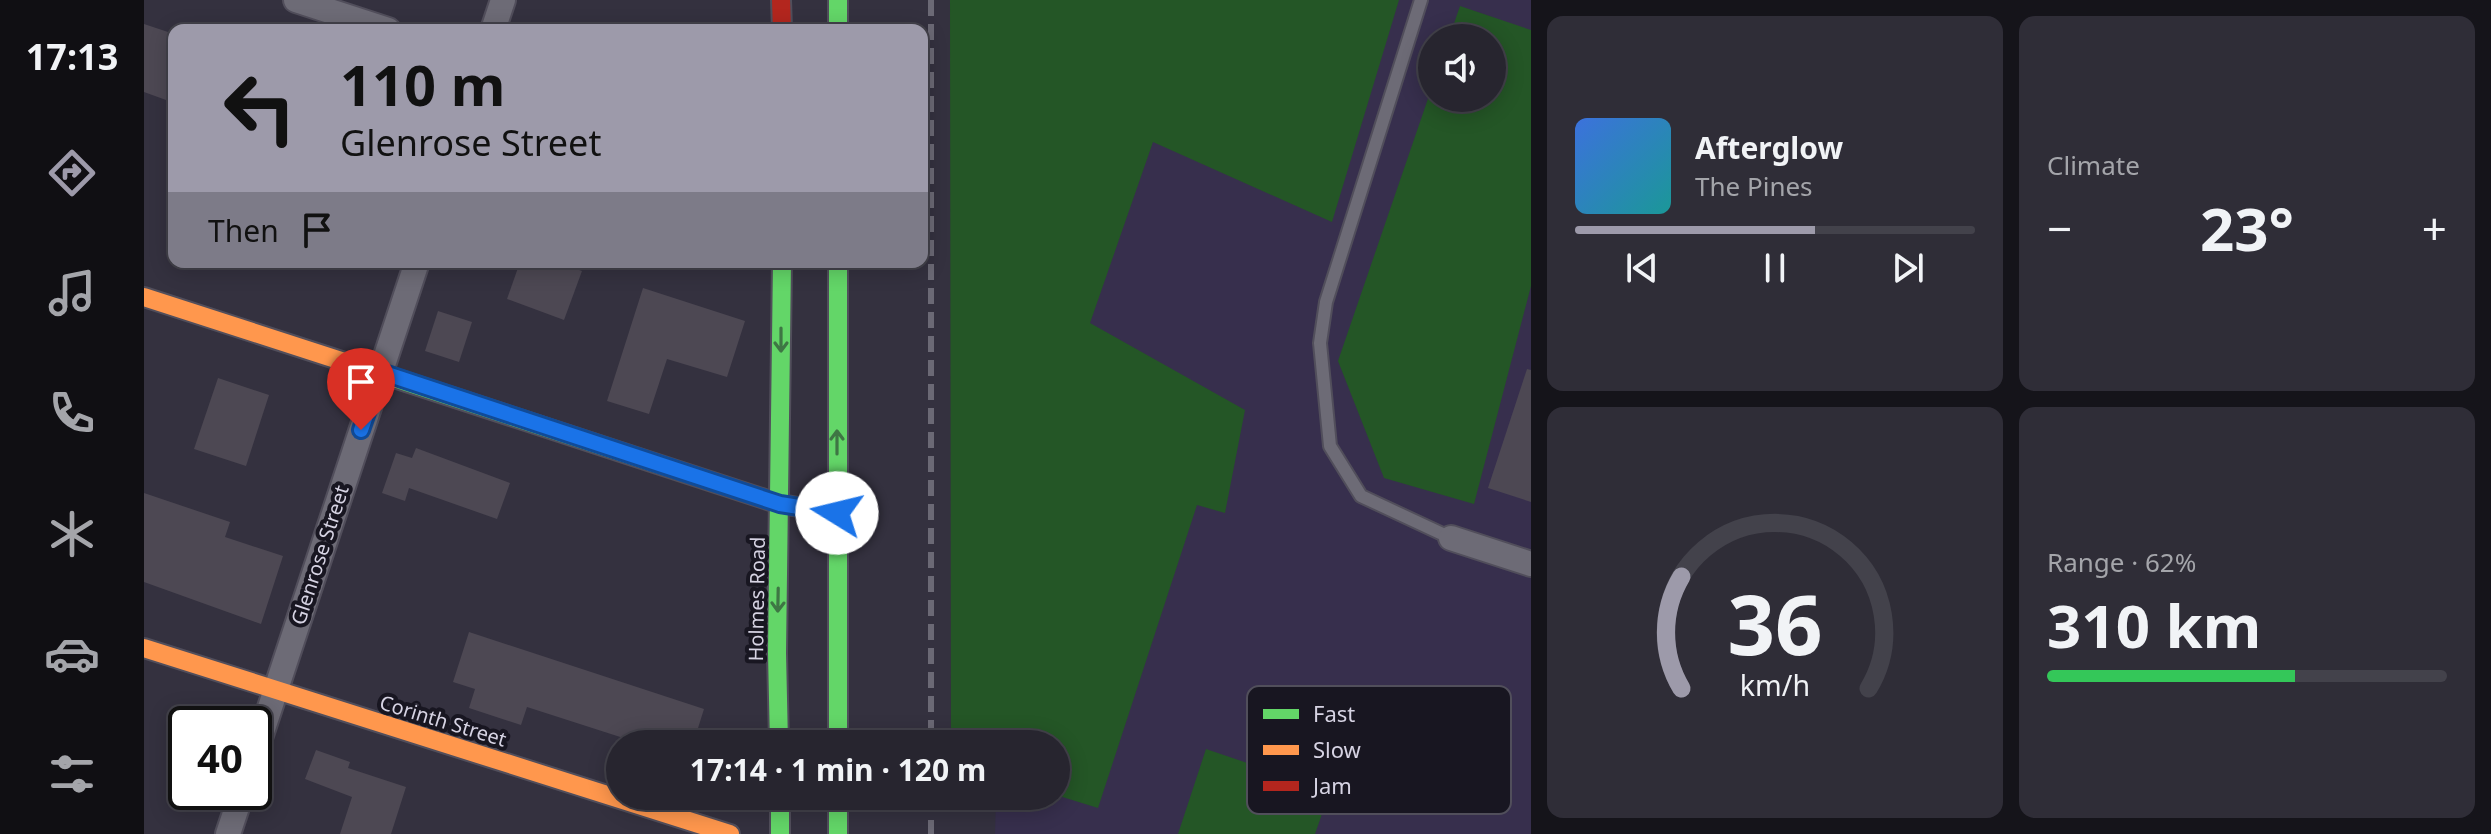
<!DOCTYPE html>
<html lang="en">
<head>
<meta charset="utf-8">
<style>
	:root { --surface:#27252f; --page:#2f2d37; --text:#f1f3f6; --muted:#a4a5aa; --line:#43424b; --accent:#9d9aaa }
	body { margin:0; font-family:"Noto Sans",sans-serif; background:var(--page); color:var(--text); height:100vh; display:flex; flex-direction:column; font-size:30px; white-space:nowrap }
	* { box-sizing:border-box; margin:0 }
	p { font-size:26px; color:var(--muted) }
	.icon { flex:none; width:44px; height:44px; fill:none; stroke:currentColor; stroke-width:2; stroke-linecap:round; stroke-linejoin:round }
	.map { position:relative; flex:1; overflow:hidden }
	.side { display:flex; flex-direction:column; gap:16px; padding:16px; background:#15141a; width:960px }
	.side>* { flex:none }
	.top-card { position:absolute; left:24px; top:24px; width:760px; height:244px; border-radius:16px; box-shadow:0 4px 20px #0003,0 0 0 2px var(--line); background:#9d9aaa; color:#111; overflow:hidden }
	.controls { position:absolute; left:1274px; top:24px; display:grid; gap:16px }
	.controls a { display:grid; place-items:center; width:88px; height:88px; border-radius:50%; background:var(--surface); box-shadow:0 4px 20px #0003,0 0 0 2px var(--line); font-size:40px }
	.speed { position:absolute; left:24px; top:706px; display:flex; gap:16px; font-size:40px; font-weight:700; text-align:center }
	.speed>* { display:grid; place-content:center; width:104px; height:104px; border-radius:50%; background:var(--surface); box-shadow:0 4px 20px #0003,0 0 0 2px var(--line); line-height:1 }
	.speed .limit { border:4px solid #111; border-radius:12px; background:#fff; color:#111 }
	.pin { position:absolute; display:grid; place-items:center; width:68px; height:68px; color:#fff; margin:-82px -34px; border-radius:50% 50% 50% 0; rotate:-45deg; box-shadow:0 0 8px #0007 }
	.pin .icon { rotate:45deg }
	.me { position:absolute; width:88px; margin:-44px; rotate:279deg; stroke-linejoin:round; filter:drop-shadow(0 0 6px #0008) }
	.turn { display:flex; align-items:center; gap:28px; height:168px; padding:0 40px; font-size:36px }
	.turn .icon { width:104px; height:104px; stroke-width:2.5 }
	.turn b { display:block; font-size:56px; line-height:68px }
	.then { display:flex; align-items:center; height:76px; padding:0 40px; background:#0003; gap:16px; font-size:30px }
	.big { font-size:60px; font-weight:700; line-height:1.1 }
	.side .tile { flex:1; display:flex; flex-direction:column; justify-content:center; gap:12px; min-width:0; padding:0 28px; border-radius:16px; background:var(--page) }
	.side .dial { align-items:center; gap:0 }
	.dial svg { height:208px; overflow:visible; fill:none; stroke:var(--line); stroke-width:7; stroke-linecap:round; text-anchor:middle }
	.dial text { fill:var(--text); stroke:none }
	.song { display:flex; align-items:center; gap:24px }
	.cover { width:96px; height:96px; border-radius:12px; background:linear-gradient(135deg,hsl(220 70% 55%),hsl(180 70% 35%)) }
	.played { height:8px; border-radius:4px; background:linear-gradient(90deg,var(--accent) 60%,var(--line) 60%) }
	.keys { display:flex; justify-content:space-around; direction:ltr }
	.heat { display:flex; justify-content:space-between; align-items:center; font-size:44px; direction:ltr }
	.charge { height:12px; border-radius:6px; background:linear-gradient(90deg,#34c759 62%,var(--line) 0) }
	.side .tiles { flex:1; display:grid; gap:16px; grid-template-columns:repeat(2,1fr) }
	.trip { position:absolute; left:462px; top:730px; width:464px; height:80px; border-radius:40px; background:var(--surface); box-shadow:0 4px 20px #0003,0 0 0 2px var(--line); font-weight:700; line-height:80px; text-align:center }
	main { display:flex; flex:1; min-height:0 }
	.tab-bar { display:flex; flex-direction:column; width:144px; justify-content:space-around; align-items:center; background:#100f13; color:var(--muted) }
	.tab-bar .icon { width:56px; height:56px }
	.tab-bar .on { color:var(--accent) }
	.tab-bar b { font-size:36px; color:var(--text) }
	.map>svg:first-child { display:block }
</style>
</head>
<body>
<main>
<nav class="tab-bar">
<b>17:13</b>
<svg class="icon on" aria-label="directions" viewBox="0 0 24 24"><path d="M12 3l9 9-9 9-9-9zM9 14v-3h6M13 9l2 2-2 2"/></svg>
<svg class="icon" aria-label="music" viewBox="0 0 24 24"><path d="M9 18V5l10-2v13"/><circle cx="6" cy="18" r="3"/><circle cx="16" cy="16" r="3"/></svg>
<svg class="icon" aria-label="phone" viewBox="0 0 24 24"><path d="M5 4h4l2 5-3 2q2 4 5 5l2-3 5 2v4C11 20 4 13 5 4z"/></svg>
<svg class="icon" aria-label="climate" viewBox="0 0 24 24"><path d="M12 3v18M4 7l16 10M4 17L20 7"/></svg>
<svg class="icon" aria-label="car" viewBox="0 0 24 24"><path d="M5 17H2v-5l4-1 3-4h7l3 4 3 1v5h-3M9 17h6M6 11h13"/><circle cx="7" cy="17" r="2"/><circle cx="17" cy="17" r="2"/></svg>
<svg class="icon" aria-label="filters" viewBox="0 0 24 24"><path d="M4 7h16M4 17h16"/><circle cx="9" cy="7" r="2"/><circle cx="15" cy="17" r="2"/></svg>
</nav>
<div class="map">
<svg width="1387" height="834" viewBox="0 0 1387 834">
	<rect width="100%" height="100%" fill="#34313f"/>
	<path fill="#372f4d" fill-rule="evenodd" d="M 852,0 L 1387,0 L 1387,834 L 851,834 L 852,796 L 912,796 L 912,744 ZM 1288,38 L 1348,38 L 1348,98 L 1288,98 Z"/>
	<g fill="#245626">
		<polygon points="806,0 1255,0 1188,222 1009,142 946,323 1101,410 1081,513 1053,505 954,808 912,795 912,744 807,744"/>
		<polygon points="1316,6 1387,30 1387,286 1330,504 1240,478 1194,361 1288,87 1288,98 1348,98 1348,38 1305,38"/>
		<polygon points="1062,749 1186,791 1171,834 1034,834"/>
	</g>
	<g fill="#4d4853">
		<polygon points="0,24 30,34 30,79 22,100 0,92"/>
		<polygon points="376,262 413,262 438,271 420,320 363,299"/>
		<polygon points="499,288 601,321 583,377 523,359 505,414 463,401"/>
		<polygon points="294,311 328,322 315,362 281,351"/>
		<polygon points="1383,369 1387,370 1387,502 1344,488"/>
		<polygon points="74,378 125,395 102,466 50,449"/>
		<polygon points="272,448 366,483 353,519 265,488 261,501 238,493 252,453 268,458"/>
		<polygon points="0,493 86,522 81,537 139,556 117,624 0,582"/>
		<polygon points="325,632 560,709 549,744 498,744 383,707 377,725 325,708 331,689 309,682"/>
		<polygon points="172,750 206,762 204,768 262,787 247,834 196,834 208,797 161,779"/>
	</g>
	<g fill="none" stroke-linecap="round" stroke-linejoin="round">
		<defs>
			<polyline id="lane" points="1277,0 1182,302 1176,343 1186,446 1217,496 1307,538"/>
			<g id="street">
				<polyline points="152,0 244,30"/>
				<polyline points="349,30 359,0"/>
				<polyline points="1307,538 1387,564"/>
				<polyline points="110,756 273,262"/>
				<polyline points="84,834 98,792"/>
			</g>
			<g id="fast">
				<polyline points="694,0 694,30"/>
				<polyline points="694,262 694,744"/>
				<polyline points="253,379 636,504 693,513"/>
				<polyline points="635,744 633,653 638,262"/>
				<polyline points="636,796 636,834"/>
				<polyline points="694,796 694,834"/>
			</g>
			<g id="slow">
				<polyline points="0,297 253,379"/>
				<polyline points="0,648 586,834"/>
			</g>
			<polyline id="jam" points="637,0 638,30"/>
		</defs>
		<use href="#lane" stroke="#514e5b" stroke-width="16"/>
		<use href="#street" stroke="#514e5b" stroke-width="28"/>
		<use href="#fast" stroke="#514e5b" stroke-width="22"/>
		<use href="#slow" stroke="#514e5b" stroke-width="22"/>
		<use href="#jam" stroke="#514e5b" stroke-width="22"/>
		<use href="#lane" stroke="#6d6b76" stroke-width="12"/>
		<use href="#street" stroke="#6d6b76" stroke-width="24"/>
		<use href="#fast" stroke="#63d668" stroke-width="18"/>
		<use href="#slow" stroke="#ff974d" stroke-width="18"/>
		<use href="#jam" stroke="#b3261e" stroke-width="18"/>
		<g stroke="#6b6975" stroke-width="6" stroke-dasharray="16 8" stroke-linecap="butt">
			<polyline points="787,0 787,744"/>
			<polyline points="787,796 787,834"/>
		</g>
	</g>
	<defs><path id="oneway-shaft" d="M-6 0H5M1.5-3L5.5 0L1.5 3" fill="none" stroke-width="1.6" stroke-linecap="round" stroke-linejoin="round" transform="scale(2)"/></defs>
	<g stroke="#3e7644">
		<use href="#oneway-shaft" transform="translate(637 340) rotate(90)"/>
		<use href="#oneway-shaft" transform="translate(693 442) rotate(-90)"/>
		<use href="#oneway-shaft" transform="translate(634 600) rotate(91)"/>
	</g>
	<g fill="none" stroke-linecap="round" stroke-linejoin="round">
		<defs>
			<polyline id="route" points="217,430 237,372 636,504 693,513"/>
		</defs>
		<use href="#route" stroke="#114b97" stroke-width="20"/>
		<use href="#route" stroke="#1a73e8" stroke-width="14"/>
	</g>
	<g text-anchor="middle" stroke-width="8" stroke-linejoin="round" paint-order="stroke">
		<g font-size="20" fill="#d6d3e3" stroke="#181621">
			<text transform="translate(176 555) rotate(-72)" y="7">Glenrose Street</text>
			<text transform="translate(613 599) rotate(-89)" y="7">Holmes Road</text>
			<text transform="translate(299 721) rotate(17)" y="7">Corinth Street</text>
		</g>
	</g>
	<rect x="1103" y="686" width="264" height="128" rx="12" fill="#181621" stroke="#514f5b" stroke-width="2"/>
	<rect x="1119" y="709" width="36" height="10" fill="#63d668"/>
	<rect x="1119" y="745" width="36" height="10" fill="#ff974d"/>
	<rect x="1119" y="781" width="36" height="10" fill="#b3261e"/>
	<g font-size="22" fill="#d6d3e3">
		<text x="1169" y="722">Fast</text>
		<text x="1169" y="758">Slow</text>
		<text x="1169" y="794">Jam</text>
	</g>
</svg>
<div class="controls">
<a><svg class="icon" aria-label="sound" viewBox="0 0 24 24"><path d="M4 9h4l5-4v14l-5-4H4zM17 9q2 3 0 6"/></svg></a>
</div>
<div class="speed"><div class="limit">40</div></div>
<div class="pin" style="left:217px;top:430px;background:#d93025"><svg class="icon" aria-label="arrive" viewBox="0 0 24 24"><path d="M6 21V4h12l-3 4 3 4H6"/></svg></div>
<svg class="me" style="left:693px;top:513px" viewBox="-20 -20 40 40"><circle r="19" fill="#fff"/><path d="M0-13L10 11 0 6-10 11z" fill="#1a73e8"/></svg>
<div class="trip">17:14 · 1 min · 120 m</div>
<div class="top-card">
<div class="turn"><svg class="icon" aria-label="left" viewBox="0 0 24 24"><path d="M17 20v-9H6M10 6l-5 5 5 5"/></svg><div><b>110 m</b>Glenrose Street</div></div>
<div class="then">Then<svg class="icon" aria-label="arrive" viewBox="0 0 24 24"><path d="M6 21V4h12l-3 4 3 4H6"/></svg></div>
</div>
</div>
<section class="side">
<div class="tiles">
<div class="tile">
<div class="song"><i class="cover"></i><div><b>Afterglow</b><p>The Pines</p></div></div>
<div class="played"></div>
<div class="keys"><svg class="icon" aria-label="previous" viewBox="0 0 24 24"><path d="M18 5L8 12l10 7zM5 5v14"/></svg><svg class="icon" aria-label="pause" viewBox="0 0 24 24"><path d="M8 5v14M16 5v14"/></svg><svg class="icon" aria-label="next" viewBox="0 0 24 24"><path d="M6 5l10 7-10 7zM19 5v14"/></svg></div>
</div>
<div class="tile"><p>Climate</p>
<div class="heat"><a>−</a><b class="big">23°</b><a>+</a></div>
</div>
<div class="tile dial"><svg viewBox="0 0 100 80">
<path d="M14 69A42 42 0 1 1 86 69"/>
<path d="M14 69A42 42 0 0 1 14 26" stroke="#9d9aaa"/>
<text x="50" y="56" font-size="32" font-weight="700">36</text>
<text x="50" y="72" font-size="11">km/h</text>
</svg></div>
<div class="tile"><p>Range · 62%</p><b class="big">310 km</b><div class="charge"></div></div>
</div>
</section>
</main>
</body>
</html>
